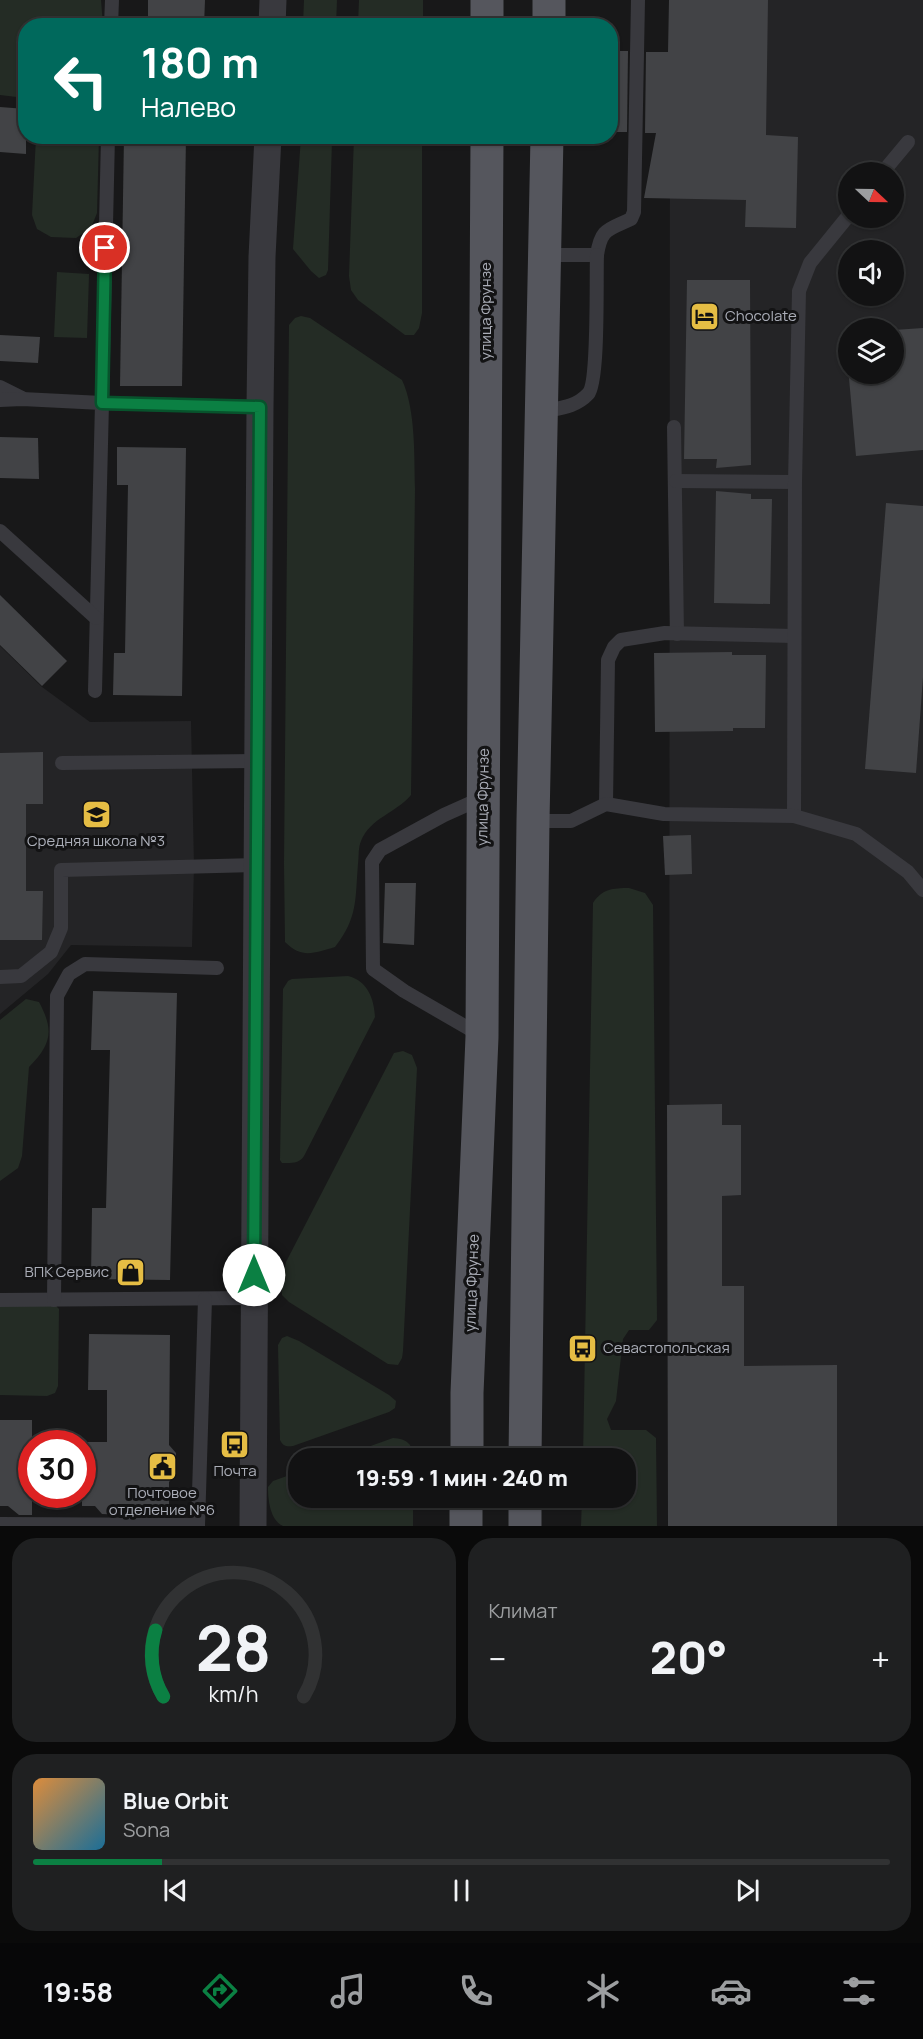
<!DOCTYPE html>
<html lang="ru">
<head>
<meta charset="utf-8">
<style>
	:root { --surface:#121213; --page:#1f2021; --text:#f1f3f6; --muted:#9c9ea0; --line:#313233; --accent:#0b8043 }
	body { margin:0; font-family:Manrope,sans-serif; background:var(--page); color:var(--text); height:100vh; display:flex; flex-direction:column; font-size:22px; white-space:nowrap }
	* { box-sizing:border-box; margin:0 }
	p { font-size:20px; color:var(--muted) }
	.icon { flex:none; width:33px; height:33px; fill:none; stroke:currentColor; stroke-width:2; stroke-linecap:round; stroke-linejoin:round }
	.map { position:relative; height:1526px; overflow:hidden }
	.sheet { display:flex; flex-direction:column; gap:12px; padding:12px; background:#0a0a0a; flex:1 }
	.sheet>* { flex:none }
	.hud { position:absolute; left:18px; top:18px; width:600px; height:126px; border-radius:24px; box-shadow:0 2px 4px #0004,0 0 0 2px var(--line); background:#00695c; color:#fff; overflow:hidden }
	.needle { width:39px; rotate:112deg }
	.fabs { position:absolute; left:838px; top:162px; display:grid; gap:12px }
	.fabs a { display:grid; place-items:center; width:66px; height:66px; border-radius:50%; background:var(--surface); box-shadow:0 2px 4px #0004,0 0 0 2px var(--line); font-size:30px }
	.speed { position:absolute; left:18px; top:1430px; display:flex; gap:12px; font-size:30px; font-weight:700; text-align:center }
	.speed>* { display:grid; place-content:center; width:78px; height:78px; border-radius:50%; background:var(--surface); box-shadow:0 2px 4px #0004,0 0 0 2px var(--line); line-height:1 }
	.speed .limit { border:9px solid #d22; background:#fff; color:#111 }
	.pin { position:absolute; display:grid; place-items:center; width:51px; height:51px; color:#fff; margin:-26px; border:3px solid #fff; border-radius:50%; box-shadow:0 2px 6px #0007 }
	.me { position:absolute; width:66px; margin:-33px; rotate:0deg; stroke-linejoin:round; filter:drop-shadow(0 0 4px #0008) }
	.turn { display:flex; align-items:center; gap:21px; height:126px; padding:0 24px; font-size:27px }
	.turn .icon { width:78px; height:78px; stroke-width:2.5 }
	.turn b { display:block; font-size:42px; line-height:51px }
	.big { font-size:45px; font-weight:800; line-height:1.1 }
	.sheet .card { flex:1; display:flex; flex-direction:column; justify-content:center; gap:9px; min-width:0; padding:0 21px; border-radius:24px; background:var(--page) }
	.sheet .dial { align-items:center; gap:0 }
	.dial svg { height:156px; overflow:visible; fill:none; stroke:var(--line); stroke-width:7; stroke-linecap:round; text-anchor:middle }
	.dial text { fill:var(--text); stroke:none }
	.song { display:flex; align-items:center; gap:18px }
	.cover { width:72px; height:72px; border-radius:9px; background:linear-gradient(135deg,hsl(30 70% 55%),hsl(200 70% 35%)) }
	.played { height:6px; border-radius:3px; background:linear-gradient(90deg,var(--accent) 15%,var(--line) 15%) }
	.keys { display:flex; justify-content:space-around; direction:ltr }
	.heat { display:flex; justify-content:space-between; align-items:center; font-size:33px; direction:ltr }
	.sheet .tiles { flex:1; display:grid; gap:12px; grid-template-columns:1fr 1fr }
	.card:last-child { grid-column:span 2 }
	.trip { position:absolute; left:288px; top:1448px; width:348px; height:60px; border-radius:24px; background:var(--surface); box-shadow:0 2px 4px #0004,0 0 0 2px var(--line); font-weight:800; line-height:60px; text-align:center }
	.menu { display:flex; height:96px; justify-content:space-around; align-items:center; background:#070708; color:var(--muted) }
	.menu .icon { width:42px; height:42px }
	.menu .active { color:var(--accent) }
	.menu b { font-size:27px; color:var(--text) }
	.map>svg:first-child { display:block }
</style>
</head>
<body>
<div class="map">
<svg width="923" height="1526" viewBox="0 0 923 1526">
	<rect width="100%" height="100%" fill="#181819"/>
	<g fill="#242426" fill-rule="evenodd">
		<path d="M 670,0 L 923,0 L 923,1526 L 669,1526 ZM 849,172 L 894,172 L 894,218 L 849,218 ZM 849,250 L 894,250 L 894,296 L 849,296 ZM 849,328 L 894,328 L 894,374 L 849,374 Z"/>
		<polygon points="0,646 42,687 90,722 191,721 194,866 192,947 71,945 48,974 0,1014"/>
	</g>
	<g fill="#242c25">
		<polygon points="0,0 101,0 103,25 26,26 25,98 0,95"/>
		<polygon points="304,0 337,0 336,25 303,25"/>
		<polygon points="359,0 423,0 423,25 358,25"/>
		<polygon points="36,137 99,137 97,213 91,228 76,238 51,237 37,229 32,215"/>
		<polygon points="301,137 331,137 332,140 328,270 326,275 319,278 311,271 293,249"/>
		<polygon points="354,137 422,137 422,313 419,328 414,335 405,335 358,300 351,290 349,276"/>
		<polygon points="57,272 89,274 87,338 54,337"/>
		<path d="M 301,316 L 310,318 L 402,380 C 416,410 414,457 415,489 L 411,795 C 396,813 370,818 361,841 C 358,848 359,857 358,864 C 355,900 358,917 335,947 C 314,953 302,959 285,942 L 284,864 L 289,325 L 295,318 Z"/>
		<path d="M 629,888 L 645,893 L 653,905 L 657,1320 L 649,1330 L 629,1330 L 623,1339 L 616,1401 L 607,1419 L 611,1430 L 646,1430 L 656,1438 L 657,1526 L 581,1526 L 582,1497 L 626,1497 L 626,1458 L 583,1458 L 593,903 C 602,889 613,888 629,888 Z"/>
		<path d="M 348,976 C 368,981 374,999 375,1017 L 304,1156 C 299,1164 291,1163 282,1163 L 280,1160 L 283,989 L 288,981 L 292,979 Z"/>
		<path d="M 26,999 L 39,1002 C 54,1030 52,1044 29,1067 L 22,1156 L 18,1168 L 0,1181 L 0,1020 Z"/>
		<polygon points="403,1051 412,1055 417,1068 403,1351 402,1358 398,1365 388,1364 289,1302 282,1295 281,1284 286,1262 394,1053"/>
		<polygon points="0,1304 54,1304 59,1309 58,1386 55,1393 47,1396 0,1395"/>
		<path d="M 287,1336 L 299,1341 L 389,1395 L 396,1401 L 395,1408 L 389,1412 L 293,1446 C 286,1447 283,1446 280,1440 L 278,1345 L 282,1338 Z"/>
		<path d="M 393,1438 C 407,1439 413,1444 413,1458 L 337,1458 Z"/>
		<path d="M 298,1472 L 298,1497 L 413,1497 L 413,1526 L 283,1526 C 270,1520 268,1500 268,1487 L 273,1481 Z"/>
	</g>
	<g fill="#424346">
		<polygon points="148,0 205,0 204,26 148,26"/>
		<polygon points="669,0 768,0 766,135 798,137 796,228 745,227 746,200 644,198 656,133 645,133 646,52 668,52"/>
		<polygon points="610,51 628,51 627,132 610,132"/>
		<polygon points="0,107 26,109 26,154 0,152"/>
		<polygon points="124,136 186,136 182,386 120,386"/>
		<polygon points="687,280 750,280 751,465 716,468 717,459 684,459"/>
		<polygon points="923,328 923,450 856,456 845,334 849,334 849,374 894,374 894,330"/>
		<polygon points="0,335 40,337 38,363 0,361"/>
		<polygon points="0,437 38,438 39,479 0,478"/>
		<polygon points="117,447 186,448 182,696 113,695 114,653 125,653 128,485 117,485"/>
		<polygon points="716,491 751,494 751,499 772,499 770,604 714,603"/>
		<polygon points="886,503 923,506 923,677 916,773 865,769"/>
		<polygon points="0,595 67,661 42,686 0,645"/>
		<polygon points="732,652 732,655 766,655 765,728 733,728 733,731 655,732 654,653"/>
		<polygon points="43,752 43,804 26,804 26,891 43,891 42,940 0,940 0,753"/>
		<polygon points="691,835 692,874 665,875 663,836"/>
		<polygon points="385,883 416,883 414,945 383,943"/>
		<polygon points="93,991 177,993 170,1280 91,1279 92,1208 106,1208 110,1050 91,1050"/>
		<polygon points="722,1104 722,1125 741,1125 741,1195 722,1196 722,1286 744,1286 744,1366 837,1365 837,1526 668,1526 667,1105"/>
		<polygon points="89,1334 170,1335 169,1445 176,1453 176,1473 169,1482 169,1507 134,1506 127,1515 102,1514 95,1506 82,1506 82,1442 107,1442 107,1390 88,1390"/>
		<polygon points="0,1420 32,1420 32,1515 19,1515 8,1506 0,1506"/>
	</g>
	<g fill="none" stroke-linecap="round" stroke-linejoin="round">
		<g stroke="#39393e" stroke-width="14">
			<polyline points="111,26 112,0"/>
			<polyline points="108,136 102,403 260,407"/>
			<polyline points="883,172 908,142"/>
			<path d="M 544,255 L 597,255 C 601,228 608,230 631,219 L 634,212 L 638,0"/>
			<polyline points="0,387 22,398"/>
			<polyline points="0,400 22,399 102,403 95,691"/>
			<path d="M 541,412 C 558,408 575,408 588,394 C 599,383 596,277 597,255"/>
			<polyline points="674,427 677,634"/>
			<polyline points="676,481 795,482"/>
			<polyline points="0,531 96,618"/>
			<polyline points="62,763 257,761"/>
			<polyline points="606,804 608,660 614,647 621,640 665,633 794,636"/>
			<polyline points="794,816 795,482 799,291 810,263 849,215"/>
			<polyline points="533,821 571,821 606,804 664,814 794,816 856,834 908,872 923,890"/>
			<polyline points="0,977 21,976 51,952 61,928 61,870 257,865"/>
			<polyline points="480,1035 404,991 373,969 372,862 380,850 444,815 482,798"/>
			<polyline points="0,1300 254,1298"/>
			<polyline points="54,1300 57,996 69,974 85,964 217,968"/>
			<polyline points="0,1524 198,1525 205,1299"/>
		</g>
		<g stroke="#39393e" stroke-width="27">
			<polyline points="272,26 273,0"/>
			<polyline points="253,1526 260,407 262,257 268,136"/>
		</g>
		<g stroke="#55565d" stroke-width="33">
			<polyline points="487,26 487,0"/>
			<polyline points="549,26 549,0"/>
			<polyline points="467,1458 467,1393 482,1037 487,136"/>
			<polyline points="525,1458 533,821 547,136"/>
			<polyline points="525,1497 525,1526"/>
			<polyline points="466,1526 466,1497"/>
		</g>
	</g>
	<g fill="none" stroke-linecap="round" stroke-linejoin="round">
		<defs>
			<polyline id="route" points="105,248 102,403 260,407 254,1275"/>
		</defs>
		<use href="#route" stroke="#07532c" stroke-width="15"/>
		<use href="#route" stroke="#0b8043" stroke-width="10"/>
	</g>
	<defs>
		<symbol id="hotel-square" viewBox="-11 -11 22 22"><rect x="-9" y="-9" width="18" height="18" rx="4" fill="#e5bd44" stroke="#131314"/><path d="M-6-4.5h1.5V1H6V5H4.5V3h-9V5H-6ZM-4 0a1.8 1.8 0 1 1 3.6 0ZM.5 0V-2.5h3Q6-2.5 6 0Z" fill="#111"/></symbol>
		<symbol id="school-square" viewBox="-11 -11 22 22"><rect x="-9" y="-9" width="18" height="18" rx="4" fill="#e5bd44" stroke="#131314"/><path d="M0-5L7-2L0 1L-7-2ZM-4 1L0 2.5L4 1V4Q0 6-4 4Z" fill="#111"/></symbol>
		<symbol id="shop-square" viewBox="-11 -11 22 22"><rect x="-9" y="-9" width="18" height="18" rx="4" fill="#e5bd44" stroke="#131314"/><path d="M-5-2.5h2.3a2.7 3.5 0 0 1 5.4 0H5L5.5 6h-11ZM-1.5-2.5h3a1.5 2.3 0 0 0-3 0Z" fill="#111"/></symbol>
		<symbol id="bus-square" viewBox="-11 -11 22 22"><rect x="-9" y="-9" width="18" height="18" rx="4" fill="#e5bd44" stroke="#131314"/><path d="M-5-6H5V4H4V6H2V4H-2V6H-4V4H-5ZM-3.5-4V0h7V-4ZM-3.5 1.2v1.5H-2V1.2ZM2 1.2v1.5H3.5V1.2Z" fill="#111"/></symbol>
		<symbol id="civic-square" viewBox="-11 -11 22 22"><rect x="-9" y="-9" width="18" height="18" rx="4" fill="#e5bd44" stroke="#131314"/><path d="M-.6-6.5H3V-4.5H.6V-3L4-1V1h2V6H-6V1h2V-1L-.6-3ZM-1.2 2.5V6h2.4V2.5Z" fill="#111"/></symbol>
	</defs>
	<g fill-rule="evenodd">
		<use href="#hotel-square" x="688" y="300" width="33" height="33"/>
		<use href="#school-square" x="80" y="798" width="33" height="33"/>
		<use href="#shop-square" x="114" y="1256" width="33" height="33"/>
		<use href="#bus-square" x="566" y="1332" width="33" height="33"/>
		<use href="#bus-square" x="218" y="1428" width="33" height="33"/>
		<use href="#civic-square" x="146" y="1450" width="33" height="33"/>
	</g>
	<g text-anchor="middle" stroke-width="6" stroke-linejoin="round" paint-order="stroke">
		<g font-size="15" fill="#abaeb8" stroke="#131314">
			<text transform="translate(486 311) rotate(-90)" y="5">улица Фрунзе</text>
			<text transform="translate(483 797) rotate(-89)" y="5">улица Фрунзе</text>
			<text transform="translate(472 1283) rotate(-88)" y="5">улица Фрунзе</text>
		</g>
		<g font-size="15" fill="#abaeb8" stroke="#131314">
			<text x="725" y="321" text-anchor="start">Chocolate</text>
			<text x="96" y="846">Средняя школа №3</text>
			<text x="109" y="1277" text-anchor="end">ВПК Сервис</text>
			<text x="603" y="1353" text-anchor="start">Севастопольская</text>
			<text x="235" y="1476">Почта</text>
			<text x="162" y="1498">Почтовое<tspan x="162" dy="17">отделение №6</tspan></text>
		</g>
	</g>
</svg>
<div class="fabs">
<a><svg class="needle" viewBox="-14 -14 28 28"><path d="M0-13l5 13h-10z" fill="#e53935"/><path d="M0 13l5-13h-10z" fill="#9c9ea0"/></svg></a>
<a><svg class="icon" aria-label="sound" viewBox="0 0 24 24"><path d="M4 9h4l5-4v14l-5-4H4zM17 9q2 3 0 6"/></svg></a>
<a><svg class="icon" aria-label="layers" viewBox="0 0 24 24"><path d="M12 4l9 5-9 5-9-5zM3 14l9 5 9-5"/></svg></a>
</div>
<div class="speed"><div class="limit">30</div></div>
<div class="pin" style="left:105px;top:248px;background:#d93025"><svg class="icon" aria-label="arrive" viewBox="0 0 24 24"><path d="M6 21V4h12l-3 4 3 4H6"/></svg></div>
<svg class="me" style="left:254px;top:1275px" viewBox="-20 -20 40 40"><circle r="19" fill="#fff"/><path d="M0-13L10 11 0 6-10 11z" fill="#0b8043"/></svg>
<div class="trip">19:59 · 1 мин · 240 m</div>
<div class="hud">
<div class="turn"><svg class="icon" aria-label="left" viewBox="0 0 24 24"><path d="M17 20v-9H6M10 6l-5 5 5 5"/></svg><div><b>180 m</b>Налево</div></div>
</div>
</div>
<section class="sheet">
<div class="tiles">
<div class="card dial"><svg viewBox="0 0 100 80">
<path d="M14 69A42 42 0 1 1 86 69"/>
<path d="M14 69A42 42 0 0 1 10 35" stroke="#0b8043"/>
<text x="50" y="56" font-size="32" font-weight="700">28</text>
<text x="50" y="72" font-size="11">km/h</text>
</svg></div>
<div class="card"><p>Климат</p>
<div class="heat"><a>−</a><b class="big">20°</b><a>+</a></div>
</div>
<div class="card">
<div class="song"><i class="cover"></i><div><b>Blue Orbit</b><p>Sona</p></div></div>
<div class="played"></div>
<div class="keys"><svg class="icon" aria-label="previous" viewBox="0 0 24 24"><path d="M18 5L8 12l10 7zM5 5v14"/></svg><svg class="icon" aria-label="pause" viewBox="0 0 24 24"><path d="M8 5v14M16 5v14"/></svg><svg class="icon" aria-label="next" viewBox="0 0 24 24"><path d="M6 5l10 7-10 7zM19 5v14"/></svg></div>
</div>
</div>
</section>
<nav class="menu">
<b>19:58</b>
<svg class="icon active" aria-label="directions" viewBox="0 0 24 24"><path d="M12 3l9 9-9 9-9-9zM9 14v-3h6M13 9l2 2-2 2"/></svg>
<svg class="icon" aria-label="music" viewBox="0 0 24 24"><path d="M9 18V5l10-2v13"/><circle cx="6" cy="18" r="3"/><circle cx="16" cy="16" r="3"/></svg>
<svg class="icon" aria-label="phone" viewBox="0 0 24 24"><path d="M5 4h4l2 5-3 2q2 4 5 5l2-3 5 2v4C11 20 4 13 5 4z"/></svg>
<svg class="icon" aria-label="climate" viewBox="0 0 24 24"><path d="M12 3v18M4 7l16 10M4 17L20 7"/></svg>
<svg class="icon" aria-label="car" viewBox="0 0 24 24"><path d="M5 17H2v-5l4-1 3-4h7l3 4 3 1v5h-3M9 17h6M6 11h13"/><circle cx="7" cy="17" r="2"/><circle cx="17" cy="17" r="2"/></svg>
<svg class="icon" aria-label="filters" viewBox="0 0 24 24"><path d="M4 7h16M4 17h16"/><circle cx="9" cy="7" r="2"/><circle cx="15" cy="17" r="2"/></svg>
</nav>
</body>
</html>
